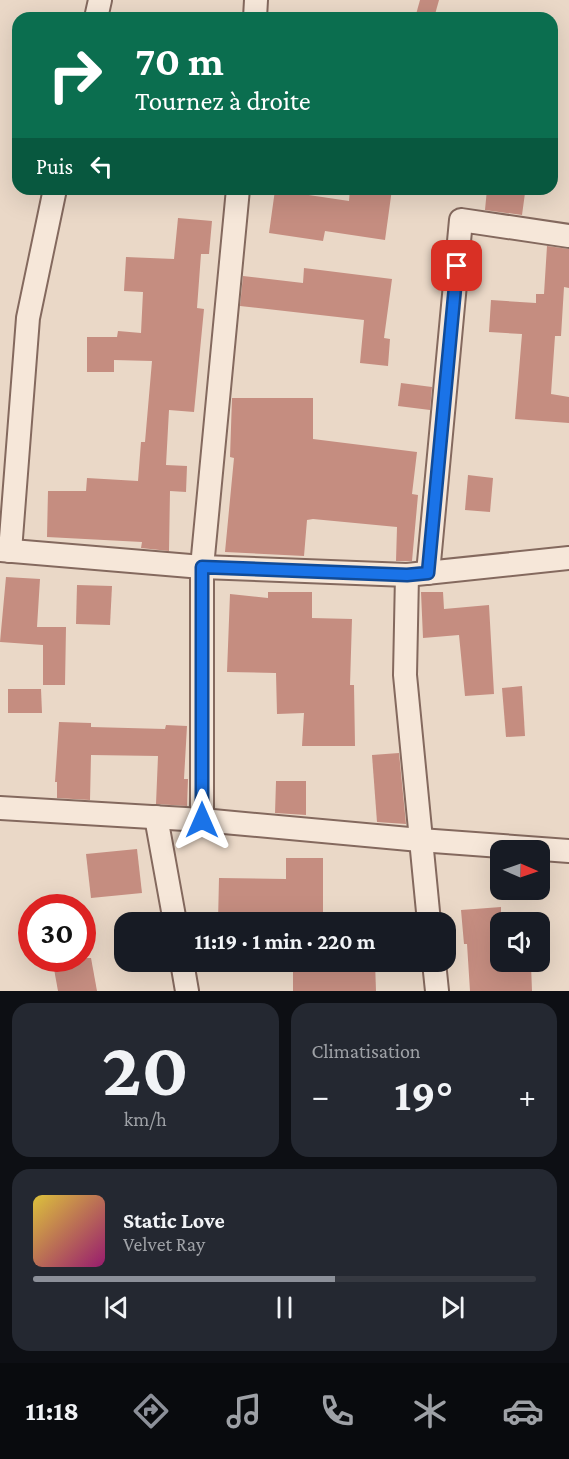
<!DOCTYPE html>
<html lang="fr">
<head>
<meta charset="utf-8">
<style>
	:root { --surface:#171b24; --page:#242831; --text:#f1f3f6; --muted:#9ea1a6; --line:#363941; --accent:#8c9099 }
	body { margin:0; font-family:"Crimson Pro",serif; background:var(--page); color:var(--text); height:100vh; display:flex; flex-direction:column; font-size:22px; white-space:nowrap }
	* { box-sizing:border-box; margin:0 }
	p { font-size:20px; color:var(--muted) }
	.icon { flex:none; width:33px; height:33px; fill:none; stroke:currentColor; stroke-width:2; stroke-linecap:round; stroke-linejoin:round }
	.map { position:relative; height:991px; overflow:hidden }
	.sheet { display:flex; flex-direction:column; gap:12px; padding:12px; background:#0d0f14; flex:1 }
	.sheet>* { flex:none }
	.hud { position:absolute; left:12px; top:12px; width:546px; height:183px; border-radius:18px; box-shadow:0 6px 24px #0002; background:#0b6e4f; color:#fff; overflow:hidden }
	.needle { width:39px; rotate:92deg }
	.tools { position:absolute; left:490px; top:840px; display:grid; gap:12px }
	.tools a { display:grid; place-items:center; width:60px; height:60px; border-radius:12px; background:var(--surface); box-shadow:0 6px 24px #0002; font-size:30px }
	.speed { position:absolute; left:18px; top:894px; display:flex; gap:12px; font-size:30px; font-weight:700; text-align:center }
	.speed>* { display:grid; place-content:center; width:78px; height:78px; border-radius:50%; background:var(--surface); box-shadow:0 6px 24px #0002; line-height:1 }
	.speed .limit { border:9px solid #d22; background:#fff; color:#111 }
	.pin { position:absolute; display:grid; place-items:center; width:51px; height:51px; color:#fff; margin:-26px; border-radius:12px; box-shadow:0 3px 9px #0006 }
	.me { position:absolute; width:66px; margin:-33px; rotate:0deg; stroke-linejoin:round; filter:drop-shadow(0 0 4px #0008) }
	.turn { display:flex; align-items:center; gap:21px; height:126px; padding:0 24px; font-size:27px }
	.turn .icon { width:78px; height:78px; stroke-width:2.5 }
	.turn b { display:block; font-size:42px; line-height:51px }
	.then { display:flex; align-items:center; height:57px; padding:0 24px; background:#0003; gap:12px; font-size:22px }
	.big { font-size:45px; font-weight:700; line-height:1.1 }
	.sheet .tile { flex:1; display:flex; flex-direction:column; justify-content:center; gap:9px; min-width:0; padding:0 21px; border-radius:18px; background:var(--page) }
	.sheet .dial { align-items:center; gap:0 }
	.dial b { font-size:78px; line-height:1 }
	.song { display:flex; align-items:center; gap:18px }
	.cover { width:72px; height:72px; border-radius:9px; background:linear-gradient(135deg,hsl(50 70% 55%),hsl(320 70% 35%)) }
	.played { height:6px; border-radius:3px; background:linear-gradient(90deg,var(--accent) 60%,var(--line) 60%) }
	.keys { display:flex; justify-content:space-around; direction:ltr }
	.heat { display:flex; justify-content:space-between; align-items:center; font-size:33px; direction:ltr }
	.sheet .tiles { flex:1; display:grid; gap:12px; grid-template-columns:1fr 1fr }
	.tile:last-child { grid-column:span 2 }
	.trip { position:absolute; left:114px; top:912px; width:342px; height:60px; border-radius:18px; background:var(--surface); box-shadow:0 6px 24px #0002; font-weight:700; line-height:60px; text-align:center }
	.menu { display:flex; height:96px; justify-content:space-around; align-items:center; background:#090b0e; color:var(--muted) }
	.menu .icon { width:42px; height:42px }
	.menu .active { color:var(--accent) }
	.menu b { font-size:27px; color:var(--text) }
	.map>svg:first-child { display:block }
</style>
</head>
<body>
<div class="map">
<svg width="569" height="991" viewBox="0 0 569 991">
	<rect width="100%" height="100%" fill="#ead8c7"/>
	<g fill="#c58d80">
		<polygon points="420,0 439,0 434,18 415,18"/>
		<polygon points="350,189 392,189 385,240 325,231 323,241 269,233 275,190 349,201"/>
		<polygon points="487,189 513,189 513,191 525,193 522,215 485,210"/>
		<polygon points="178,218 212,221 209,254 201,254 197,308 204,309 194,412 169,410 166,465 187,466 186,492 170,491 169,551 141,548 142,542 47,537 48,491 86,491 87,478 138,481 141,442 145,442 152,361 114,360 114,372 87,372 87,337 117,337 118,331 141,333 143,292 124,291 126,257 174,259"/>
		<polygon points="547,246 569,249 569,288 564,287 561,336 555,336 551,394 569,397 569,423 515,419 522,334 489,332 491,300 536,303 536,294 544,294"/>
		<polygon points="304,268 392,279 384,338 390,339 388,366 360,363 364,320 240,306 243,276 303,283"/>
		<polygon points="401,383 432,387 430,410 398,406"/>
		<polygon points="232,398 313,398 313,439 417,452 412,494 418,495 412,561 396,561 397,527 313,519 307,520 304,556 225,552 234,458 230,457"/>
		<polygon points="468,475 493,478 490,512 465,510"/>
		<polygon points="6,577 40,579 37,627 66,627 65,685 43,685 43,645 0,642"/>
		<polygon points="77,585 112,586 110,625 76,624"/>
		<polygon points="268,592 312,592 312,618 352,619 350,685 354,685 355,746 302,746 304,713 277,714 276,673 227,672 230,594 268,598"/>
		<polygon points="421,592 443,592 444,609 489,605 494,694 465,696 459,635 423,638"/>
		<polygon points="522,686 525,736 506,737 502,688"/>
		<polygon points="8,689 41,689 42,713 8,713"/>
		<polygon points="59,722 91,723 91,727 165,729 166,725 187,726 184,779 188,779 187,806 156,804 158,756 91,755 90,800 57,798 57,782 55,782"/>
		<polygon points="399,753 406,824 377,822 372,755"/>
		<polygon points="276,781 306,781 306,815 275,813"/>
		<polygon points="137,849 142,893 91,898 86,854"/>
		<polygon points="286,858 323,858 323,916 294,916 294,922 218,922 219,878 286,879"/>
		<polygon points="501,907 501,966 531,965 532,991 470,991 467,944 464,944 461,910"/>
		<polygon points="52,958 91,958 97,991 58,991"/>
		<polygon points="293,962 375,962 376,991 293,991"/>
	</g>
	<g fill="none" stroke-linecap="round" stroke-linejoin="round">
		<defs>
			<g id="minor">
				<polyline points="96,18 100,0"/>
				<polyline points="255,18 256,0"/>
				<polyline points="0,550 202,567 407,575 569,558"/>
				<polyline points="10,551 28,318 55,189"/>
				<polyline points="428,573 461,220 569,236"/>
				<polyline points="407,575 405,675 429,922"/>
				<polyline points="0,808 202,820 420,840 569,851"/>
				<polyline points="156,817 175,922"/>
				<polyline points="202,820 202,567 238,189"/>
				<polyline points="182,962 187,991"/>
				<polyline points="434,962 437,991"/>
			</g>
		</defs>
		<use href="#minor" stroke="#84695e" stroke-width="26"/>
		<use href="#minor" stroke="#f6e7d9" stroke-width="22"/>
	</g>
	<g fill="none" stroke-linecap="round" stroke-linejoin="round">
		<defs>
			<polyline id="route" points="202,820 202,567 407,575 428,573 457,266"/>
		</defs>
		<use href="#route" stroke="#114b97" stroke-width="15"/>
		<use href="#route" stroke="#1a73e8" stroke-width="10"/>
	</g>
</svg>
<div class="tools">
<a><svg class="needle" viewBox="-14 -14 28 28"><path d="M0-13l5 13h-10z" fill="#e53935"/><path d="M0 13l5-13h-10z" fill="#9ea1a6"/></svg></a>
<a><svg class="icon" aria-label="sound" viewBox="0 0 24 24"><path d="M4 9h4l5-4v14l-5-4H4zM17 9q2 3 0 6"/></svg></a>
</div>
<div class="speed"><div class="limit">30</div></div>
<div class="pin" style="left:457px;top:266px;background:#d93025"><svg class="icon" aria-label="arrive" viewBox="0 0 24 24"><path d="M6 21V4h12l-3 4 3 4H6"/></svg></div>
<svg class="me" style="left:202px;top:820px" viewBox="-20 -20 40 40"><path d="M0-17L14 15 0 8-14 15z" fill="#1a73e8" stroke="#fff" stroke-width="4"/></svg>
<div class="trip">11:19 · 1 min · 220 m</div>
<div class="hud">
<div class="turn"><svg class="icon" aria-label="right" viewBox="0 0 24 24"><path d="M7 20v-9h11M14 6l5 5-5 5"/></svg><div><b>70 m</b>Tournez à droite</div></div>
<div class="then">Puis<svg class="icon" aria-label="left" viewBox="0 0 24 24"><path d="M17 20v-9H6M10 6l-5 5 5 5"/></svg></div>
</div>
</div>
<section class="sheet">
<div class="tiles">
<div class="tile dial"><b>20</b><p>km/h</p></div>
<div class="tile"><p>Climatisation</p>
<div class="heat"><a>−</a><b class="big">19°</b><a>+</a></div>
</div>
<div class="tile">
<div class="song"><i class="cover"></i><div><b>Static Love</b><p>Velvet Ray</p></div></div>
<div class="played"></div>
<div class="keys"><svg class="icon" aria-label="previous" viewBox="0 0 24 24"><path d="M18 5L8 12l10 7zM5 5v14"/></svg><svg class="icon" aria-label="pause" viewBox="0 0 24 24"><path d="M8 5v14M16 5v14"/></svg><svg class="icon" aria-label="next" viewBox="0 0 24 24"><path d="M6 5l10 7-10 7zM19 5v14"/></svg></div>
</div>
</div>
</section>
<nav class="menu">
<b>11:18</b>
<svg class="icon active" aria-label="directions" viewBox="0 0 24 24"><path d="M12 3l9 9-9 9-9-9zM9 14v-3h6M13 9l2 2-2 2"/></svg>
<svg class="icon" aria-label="music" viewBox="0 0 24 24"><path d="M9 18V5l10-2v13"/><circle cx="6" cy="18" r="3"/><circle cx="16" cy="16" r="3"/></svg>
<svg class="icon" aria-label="phone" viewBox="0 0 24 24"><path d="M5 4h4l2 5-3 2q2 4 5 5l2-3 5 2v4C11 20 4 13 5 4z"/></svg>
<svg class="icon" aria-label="climate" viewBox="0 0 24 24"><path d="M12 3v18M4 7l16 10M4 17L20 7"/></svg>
<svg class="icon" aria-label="car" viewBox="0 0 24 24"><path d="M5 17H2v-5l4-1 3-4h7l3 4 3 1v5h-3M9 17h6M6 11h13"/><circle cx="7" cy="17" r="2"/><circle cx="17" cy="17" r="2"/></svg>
</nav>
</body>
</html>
